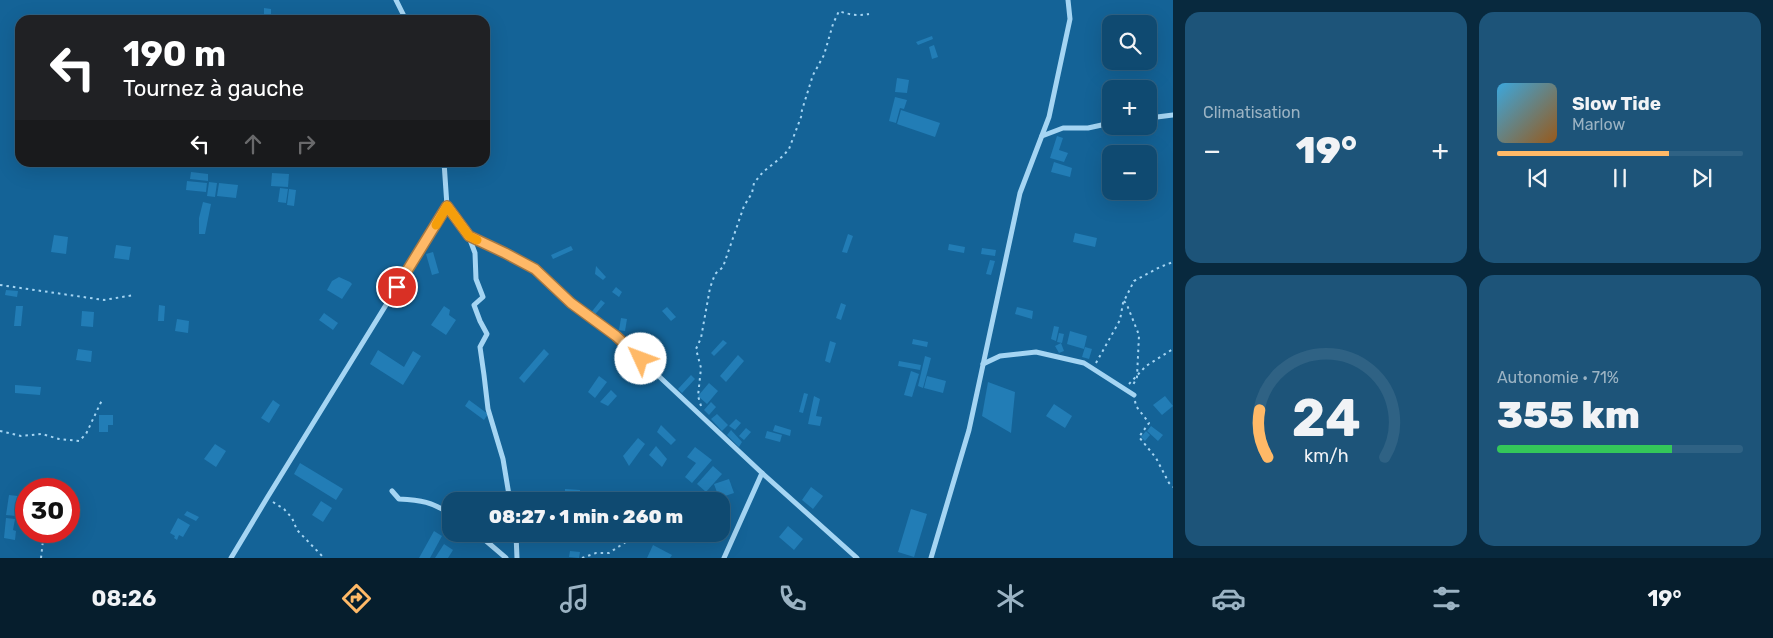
<!DOCTYPE html>
<html lang="fr">
<head>
<meta charset="utf-8">
<style>
	:root { --surface:#0f4a71; --page:#1d5479; --text:#f1f3f6; --muted:#9bb3c3; --line:#2f6284; --accent:#ffb967 }
	body { margin:0; font-family:Rubik,sans-serif; background:var(--page); color:var(--text); height:100vh; display:flex; flex-direction:column; font-size:19px; white-space:nowrap }
	* { box-sizing:border-box; margin:0 }
	p { font-size:16px; color:var(--muted) }
	.icon { flex:none; width:28px; height:28px; fill:none; stroke:currentColor; stroke-width:2; stroke-linecap:round; stroke-linejoin:round }
	.map { position:relative; flex:1; overflow:hidden }
	.drawer { display:flex; flex-direction:column; gap:12px; padding:12px; background:#08293e; width:600px }
	.drawer>* { flex:none }
	.guide { position:absolute; left:15px; top:15px; width:475px; height:152px; border-radius:15px; box-shadow:0 5px 20px #0002,0 0 0 1px var(--line); background:#202124; color:#fff; overflow:hidden }
	.tools { position:absolute; left:1102px; top:15px; display:grid; gap:10px }
	.tools a { display:grid; place-items:center; width:55px; height:55px; border-radius:10px; background:var(--surface); box-shadow:0 5px 20px #0002,0 0 0 1px var(--line); font-size:25px }
	.speed { position:absolute; left:15px; top:478px; display:flex; gap:10px; font-size:25px; font-weight:700; text-align:center }
	.speed>* { display:grid; place-content:center; width:65px; height:65px; border-radius:50%; background:var(--surface); box-shadow:0 5px 20px #0002,0 0 0 1px var(--line); line-height:1 }
	.speed .limit { border:8px solid #d22; background:#fff; color:#111 }
	.pin { position:absolute; display:grid; place-items:center; width:42px; height:42px; color:#fff; margin:-21px; border:2px solid #fff; border-radius:50%; box-shadow:0 1px 5px #0007 }
	.me { position:absolute; width:55px; margin:-28px; rotate:313deg; stroke-linejoin:round; filter:drop-shadow(0 0 4px #0008) }
	.turn { display:flex; align-items:center; gap:18px; height:105px; padding:0 25px; font-size:22px }
	.turn .icon { width:65px; height:65px; stroke-width:2.5 }
	.turn b { display:block; font-size:35px; line-height:42px }
	.lanes { display:flex; align-items:center; height:48px; padding:0 25px; background:#0003; justify-content:center; gap:25px; direction:ltr }
	.lanes .off { opacity:.35 }
	.big { font-size:38px; font-weight:800; line-height:1.1 }
	.drawer .widget { flex:1; display:flex; flex-direction:column; justify-content:center; gap:8px; min-width:0; padding:0 18px; border-radius:15px; background:var(--page) }
	.drawer .dial { align-items:center; gap:0 }
	.dial svg { height:130px; overflow:visible; fill:none; stroke:var(--line); stroke-width:7; stroke-linecap:round; text-anchor:middle }
	.dial text { fill:var(--text); stroke:none }
	.song { display:flex; align-items:center; gap:15px }
	.cover { width:60px; height:60px; border-radius:8px; background:linear-gradient(135deg,hsl(200 70% 55%),hsl(30 70% 35%)) }
	.played { height:5px; border-radius:2px; background:linear-gradient(90deg,var(--accent) 70%,var(--line) 70%) }
	.keys { display:flex; justify-content:space-around; direction:ltr }
	.heat { display:flex; justify-content:space-between; align-items:center; font-size:28px; direction:ltr }
	.charge { height:8px; border-radius:4px; background:linear-gradient(90deg,#34c759 71%,var(--line) 0) }
	.drawer .tiles { flex:1; display:grid; gap:12px; grid-template-columns:repeat(2,1fr) }
	.trip { position:absolute; left:442px; top:492px; width:288px; height:50px; border-radius:15px; background:var(--surface); box-shadow:0 5px 20px #0002,0 0 0 1px var(--line); font-weight:800; line-height:50px; text-align:center }
	.tabs { display:flex; height:80px; justify-content:space-around; align-items:center; background:#061e2d; color:var(--muted) }
	.tabs .icon { width:35px; height:35px }
	.tabs .current { color:var(--accent) }
	.tabs b { font-size:22px; color:var(--text) }
	main { display:flex; flex:1; min-height:0 }
	.map>svg:first-child { display:block }
</style>
</head>
<body>
<main>
<div class="map">
<svg width="1173" height="558" viewBox="0 0 1173 558">
	<rect width="100%" height="100%" fill="#146397"/>
	<g fill="#227db6">
		<polygon points="264,8 271,9 271,14 264,14"/>
		<polygon points="932,36 933,39 918,45 916,42"/>
		<polygon points="934,45 938,57 932,59 929,47"/>
		<polygon points="897,78 909,80 907,93 895,92"/>
		<polygon points="895,97 907,100 904,109 900,108 896,123 889,121"/>
		<polygon points="901,110 940,123 935,137 897,124"/>
		<polygon points="1057,136 1063,138 1059,150 1068,153 1064,162 1050,158"/>
		<polygon points="1054,162 1072,168 1070,177 1051,172"/>
		<polygon points="191,172 208,174 208,181 190,179"/>
		<polygon points="272,173 289,174 288,187 271,186"/>
		<polygon points="187,181 207,183 206,192 186,190"/>
		<polygon points="209,182 217,183 215,197 207,196"/>
		<polygon points="219,183 238,185 236,198 217,196"/>
		<polygon points="280,188 288,189 286,203 278,202"/>
		<polygon points="289,189 296,190 294,206 287,205"/>
		<polygon points="203,202 211,204 205,234 199,234 199,218"/>
		<polygon points="1075,233 1097,238 1095,247 1073,242"/>
		<polygon points="848,234 853,236 847,253 842,252"/>
		<polygon points="54,235 68,237 66,254 51,252"/>
		<polygon points="949,244 965,247 964,253 948,250"/>
		<polygon points="116,245 131,247 129,260 114,258"/>
		<polygon points="571,246 573,250 553,259 551,255"/>
		<polygon points="982,248 996,250 995,256 981,254"/>
		<polygon points="433,252 439,273 432,275 426,254"/>
		<polygon points="990,260 995,261 991,275 986,274"/>
		<polygon points="596,266 606,277 603,280 595,274"/>
		<polygon points="339,277 350,282 352,284 342,299 327,290 332,281"/>
		<polygon points="616,287 622,292 619,297 612,292"/>
		<polygon points="6,290 18,291 17,297 5,295"/>
		<polygon points="601,300 605,303 592,318 590,314"/>
		<polygon points="841,303 846,305 841,320 836,318"/>
		<polygon points="159,305 165,306 164,321 158,321"/>
		<polygon points="16,306 23,306 21,326 14,326"/>
		<polygon points="444,306 450,310 449,315 456,320 446,335 431,325"/>
		<polygon points="667,307 676,317 671,321 662,311"/>
		<polygon points="1017,307 1033,311 1032,319 1015,314"/>
		<polygon points="82,311 94,312 93,327 81,326"/>
		<polygon points="324,313 338,323 333,330 319,320"/>
		<polygon points="621,318 627,319 625,331 619,330"/>
		<polygon points="177,319 189,321 188,333 175,331"/>
		<polygon points="1054,326 1059,327 1056,341 1051,339"/>
		<polygon points="1070,331 1087,336 1084,349 1067,344"/>
		<polygon points="1059,333 1064,334 1062,343 1057,342"/>
		<polygon points="631,334 656,338 655,345 630,342"/>
		<polygon points="913,339 928,342 927,347 912,344"/>
		<polygon points="723,340 727,343 714,356 711,353"/>
		<polygon points="830,341 836,343 830,363 825,361"/>
		<polygon points="1061,343 1064,351 1059,353 1055,346"/>
		<polygon points="1085,347 1092,349 1089,359 1082,357"/>
		<polygon points="78,349 92,351 91,362 76,360"/>
		<polygon points="544,349 549,354 524,383 519,378"/>
		<polygon points="378,350 404,367 413,351 421,356 403,385 370,364"/>
		<polygon points="738,355 744,361 726,382 720,376"/>
		<polygon points="925,356 931,358 923,388 918,386"/>
		<polygon points="899,361 921,365 920,370 898,366"/>
		<polygon points="911,371 919,374 912,397 904,395"/>
		<polygon points="691,375 695,379 682,393 678,389"/>
		<polygon points="599,376 607,382 595,398 588,392"/>
		<polygon points="927,376 946,381 943,393 924,388"/>
		<polygon points="988,382 1015,392 1011,433 982,416"/>
		<polygon points="709,383 718,391 707,404 698,396"/>
		<polygon points="15,385 41,387 40,395 15,393"/>
		<polygon points="611,390 617,396 608,406 600,402"/>
		<polygon points="804,393 808,394 803,413 799,412"/>
		<polygon points="814,396 820,399 816,416 822,417 820,426 808,424"/>
		<polygon points="1165,396 1173,406 1162,415 1153,405"/>
		<polygon points="273,400 280,405 269,423 261,418"/>
		<polygon points="469,400 488,414 484,420 465,406"/>
		<polygon points="711,402 716,407 709,415 704,410"/>
		<polygon points="1054,404 1072,416 1065,428 1046,416"/>
		<polygon points="717,414 728,425 722,431 711,419"/>
		<polygon points="99,415 113,415 113,425 108,425 108,432 99,432"/>
		<polygon points="736,419 741,423 735,430 729,426"/>
		<polygon points="661,425 676,440 671,445 657,432"/>
		<polygon points="775,425 791,430 790,436 773,431"/>
		<polygon points="1151,426 1163,435 1158,441 1147,431"/>
		<polygon points="746,428 751,432 744,440 739,436"/>
		<polygon points="731,430 742,442 739,447 727,435"/>
		<polygon points="767,431 782,435 780,442 765,438"/>
		<polygon points="1146,431 1150,435 1145,441 1141,437"/>
		<polygon points="638,438 645,444 629,466 623,456"/>
		<polygon points="215,444 226,451 216,467 204,459"/>
		<polygon points="656,446 667,459 662,467 649,455"/>
		<polygon points="695,447 712,460 692,483 685,477 696,463 687,457"/>
		<polygon points="300,463 343,489 336,500 294,474"/>
		<polygon points="713,466 722,474 706,492 697,484"/>
		<polygon points="729,479 734,493 719,498 714,484"/>
		<polygon points="811,487 823,496 813,509 802,500"/>
		<polygon points="565,489 580,490 580,497 565,496"/>
		<polygon points="9,495 18,496 16,516 6,515"/>
		<polygon points="679,496 696,501 678,501"/>
		<polygon points="321,501 332,508 323,522 312,515"/>
		<polygon points="911,509 927,514 914,557 898,552"/>
		<polygon points="187,511 199,517 196,521 184,515"/>
		<polygon points="6,518 15,519 13,530 16,531 15,540 4,538"/>
		<polygon points="178,518 190,525 183,537 179,535 177,540 174,538 175,536 170,533"/>
		<polygon points="788,526 803,539 794,550 779,537"/>
		<polygon points="434,531 442,536 430,558 419,558"/>
		<polygon points="444,544 453,550 448,558 435,558"/>
		<polygon points="653,545 672,555 670,558 647,558"/>
		<polygon points="570,551 580,552 579,558 569,557"/>
	</g>
	<g fill="none" stroke-linecap="round" stroke-linejoin="round">
		<g stroke="#a5d5f3" stroke-width="2" stroke-dasharray="2.5 4" stroke-linecap="butt">
			<polyline points="0,285 104,300 134,295"/>
			<polyline points="1124,301 1127,305 1139,335 1137,377 1132,387"/>
			<polyline points="1096,363 1120,320 1123,303 1134,281 1160,267 1173,262"/>
			<polyline points="1129,384 1146,366 1173,349"/>
			<polyline points="1135,401 1136,406 1149,423 1139,437 1156,458 1169,483 1173,487"/>
			<path d="M 701,406 L 698,396 L 701,368 L 696,349 L 701,338 L 710,288 L 715,274 L 723,267 L 744,206 L 752,193 L 754,183 L 763,172 L 783,156 L 789,149 L 801,117 L 802,110 L 813,75 L 824,55 L 833,24 L 839,11 C 850,15 858,16 869,14"/>
			<polyline points="0,431 21,436 42,434 59,439 79,441 86,434 102,400"/>
			<polyline points="69,497 74,492"/>
			<polyline points="273,502 284,509 292,518 297,530 324,558"/>
			<polyline points="41,558 44,531"/>
			<polyline points="582,558 596,553 609,553 638,534"/>
		</g>
		<g stroke="#a5d5f3" stroke-width="5">
			<polyline points="396,0 406,20"/>
			<polyline points="1149,118 1173,115"/>
			<polyline points="1042,136 1063,128 1088,128 1111,123"/>
			<polyline points="444,162 447,206 469,237 505,253 535,269 571,303 616,336 762,473 857,558"/>
			<polyline points="469,237 475,253 476,279 483,297 474,305 480,321 487,334 480,347 484,375 488,409 503,459 510,501"/>
			<polyline points="983,364 1000,356 1036,352 1084,363 1134,395"/>
			<path d="M 392,491 L 399,499 C 422,500 431,502 451,514"/>
			<polyline points="478,534 506,558"/>
			<polyline points="516,534 517,558"/>
			<polyline points="231,558 267,498 447,206"/>
			<polyline points="724,558 762,473"/>
			<polyline points="931,558 969,430 1020,193 1049,117 1070,19 1068,0"/>
		</g>
	</g>
	<g fill="none" stroke-linecap="round" stroke-linejoin="round">
		<defs>
			<polyline id="route" points="397,287 447,206 469,236 505,253 535,269 571,303 616,336 641,359"/>
		</defs>
		<use href="#route" stroke="#a67843" stroke-width="12"/>
		<use href="#route" stroke="#ffb967" stroke-width="9"/>
		<polyline stroke="#f59e0b" stroke-width="9" points="436,225 447,206 469,236 477,240"/>
	</g>
</svg>
<div class="tools">
<a><svg class="icon" aria-label="search" viewBox="0 0 24 24"><circle cx="10" cy="10" r="6"/><path d="M15 15l6 6"/></svg></a>
<a>+</a>
<a>−</a>
</div>
<div class="speed"><div class="limit">30</div></div>
<div class="pin" style="left:397px;top:287px;background:#d93025"><svg class="icon" aria-label="arrive" viewBox="0 0 24 24"><path d="M6 21V4h12l-3 4 3 4H6"/></svg></div>
<svg class="me" style="left:641px;top:359px" viewBox="-20 -20 40 40"><circle r="19" fill="#fff"/><path d="M0-13L10 11 0 6-10 11z" fill="#ffb967"/></svg>
<div class="trip">08:27 · 1 min · 260 m</div>
<div class="guide">
<div class="turn"><svg class="icon" aria-label="left" viewBox="0 0 24 24"><path d="M17 20v-9H6M10 6l-5 5 5 5"/></svg><div><b>190 m</b>Tournez à gauche</div></div>
<div class="lanes"><svg class="icon" aria-label="left" viewBox="0 0 24 24"><path d="M17 20v-9H6M10 6l-5 5 5 5"/></svg><svg class="icon off" aria-label="ahead" viewBox="0 0 24 24"><path d="M12 20V5M6 11l6-6 6 6"/></svg><svg class="icon off" aria-label="right" viewBox="0 0 24 24"><path d="M7 20v-9h11M14 6l5 5-5 5"/></svg></div>
</div>
</div>
<section class="drawer">
<div class="tiles">
<div class="widget"><p>Climatisation</p>
<div class="heat"><a>−</a><b class="big">19°</b><a>+</a></div>
</div>
<div class="widget">
<div class="song"><i class="cover"></i><div><b>Slow Tide</b><p>Marlow</p></div></div>
<div class="played"></div>
<div class="keys"><svg class="icon" aria-label="previous" viewBox="0 0 24 24"><path d="M18 5L8 12l10 7zM5 5v14"/></svg><svg class="icon" aria-label="pause" viewBox="0 0 24 24"><path d="M8 5v14M16 5v14"/></svg><svg class="icon" aria-label="next" viewBox="0 0 24 24"><path d="M6 5l10 7-10 7zM19 5v14"/></svg></div>
</div>
<div class="widget dial"><svg viewBox="0 0 100 80">
<path d="M14 69A42 42 0 1 1 86 69"/>
<path d="M14 69A42 42 0 0 1 9 40" stroke="#ffb967"/>
<text x="50" y="56" font-size="32" font-weight="700">24</text>
<text x="50" y="72" font-size="11">km/h</text>
</svg></div>
<div class="widget"><p>Autonomie · 71%</p><b class="big">355 km</b><div class="charge"></div></div>
</div>
</section>
</main>
<nav class="tabs">
<b>08:26</b>
<svg class="icon current" aria-label="directions" viewBox="0 0 24 24"><path d="M12 3l9 9-9 9-9-9zM9 14v-3h6M13 9l2 2-2 2"/></svg>
<svg class="icon" aria-label="music" viewBox="0 0 24 24"><path d="M9 18V5l10-2v13"/><circle cx="6" cy="18" r="3"/><circle cx="16" cy="16" r="3"/></svg>
<svg class="icon" aria-label="phone" viewBox="0 0 24 24"><path d="M5 4h4l2 5-3 2q2 4 5 5l2-3 5 2v4C11 20 4 13 5 4z"/></svg>
<svg class="icon" aria-label="climate" viewBox="0 0 24 24"><path d="M12 3v18M4 7l16 10M4 17L20 7"/></svg>
<svg class="icon" aria-label="car" viewBox="0 0 24 24"><path d="M5 17H2v-5l4-1 3-4h7l3 4 3 1v5h-3M9 17h6M6 11h13"/><circle cx="7" cy="17" r="2"/><circle cx="17" cy="17" r="2"/></svg>
<svg class="icon" aria-label="filters" viewBox="0 0 24 24"><path d="M4 7h16M4 17h16"/><circle cx="9" cy="7" r="2"/><circle cx="15" cy="17" r="2"/></svg>
<b>19°</b>
</nav>
</body>
</html>
